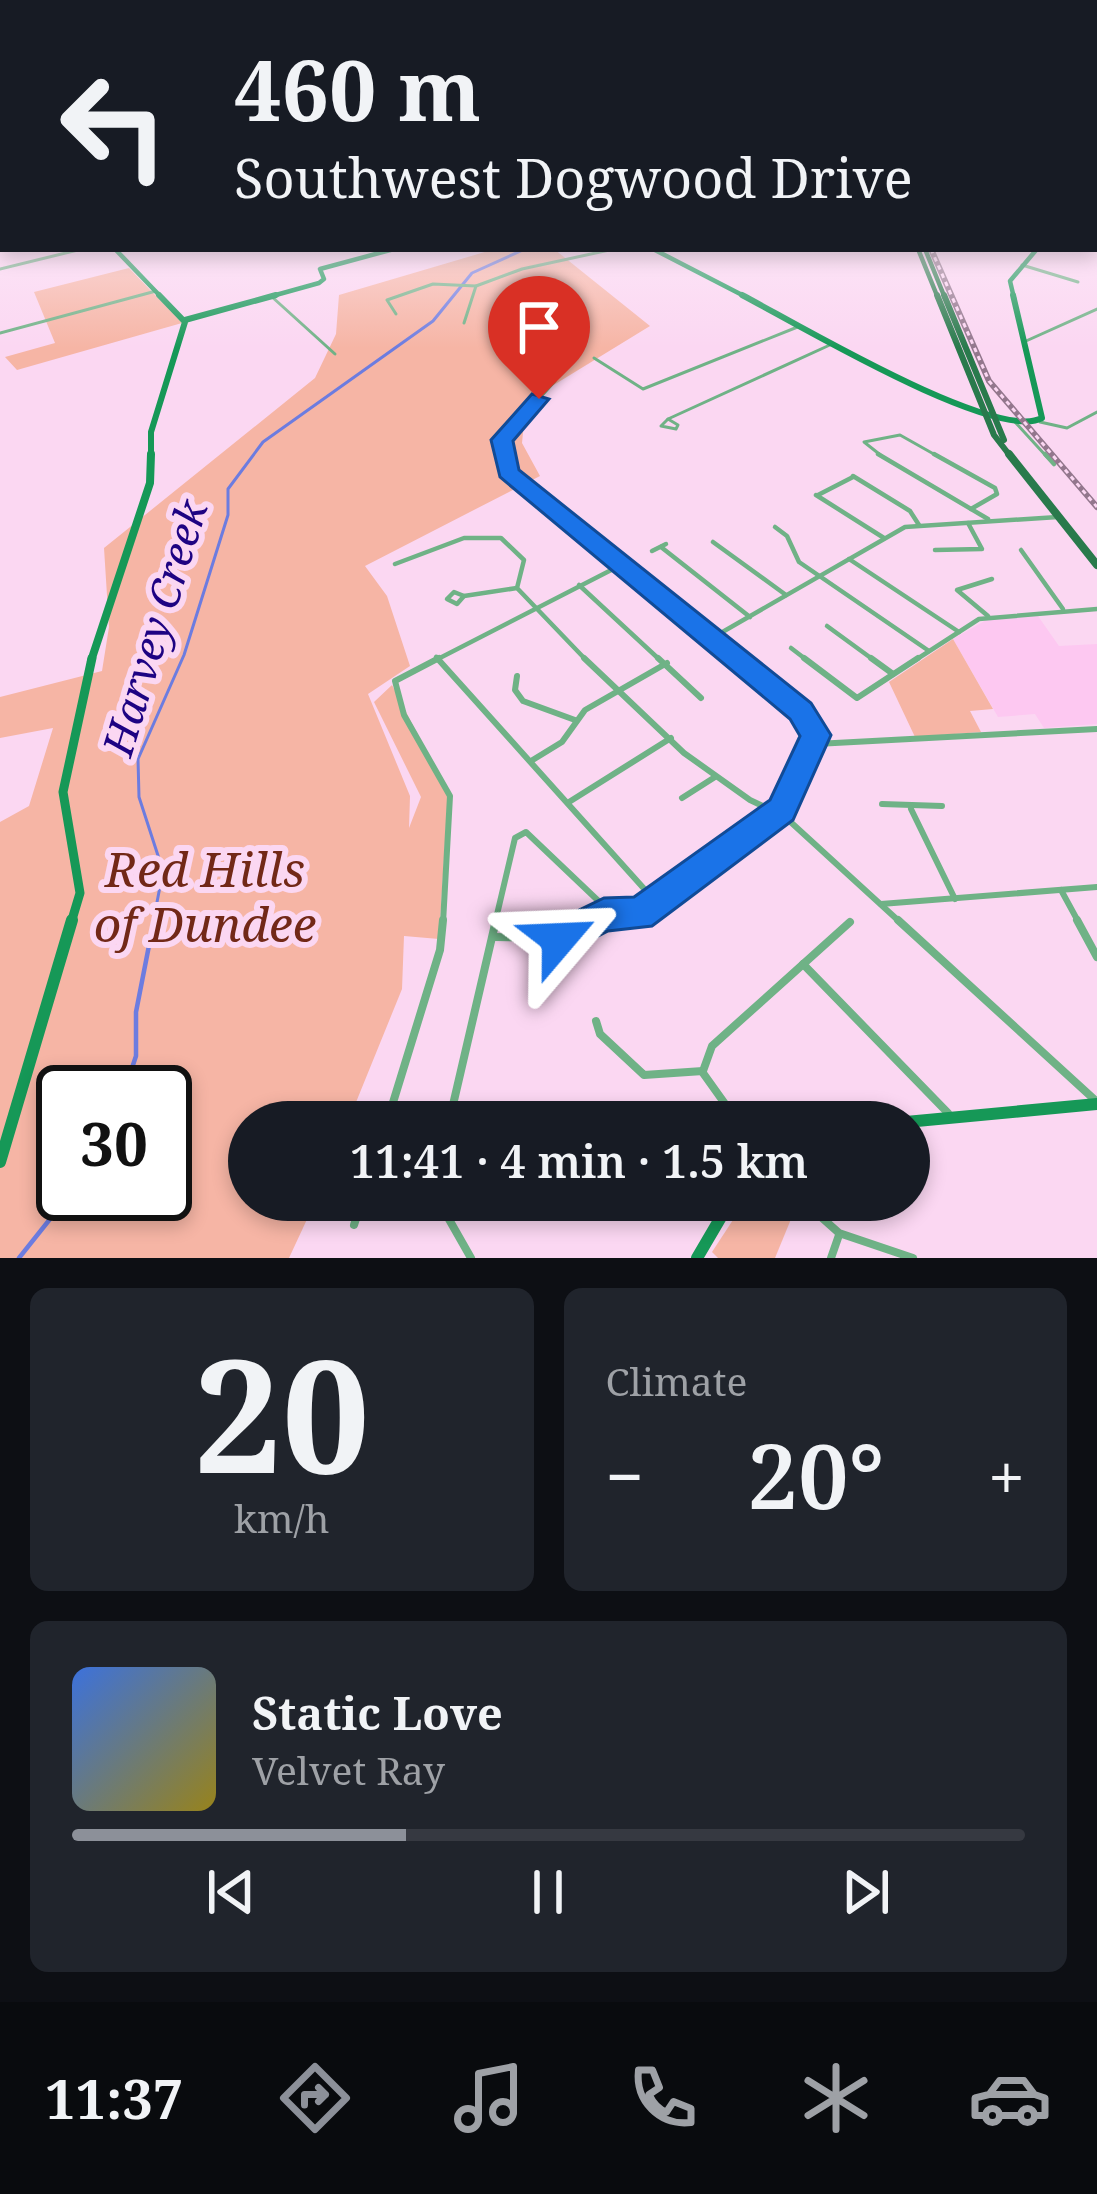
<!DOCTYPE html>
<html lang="en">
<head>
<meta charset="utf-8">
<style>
	:root { --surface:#171b24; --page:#20242c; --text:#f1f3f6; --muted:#9ea1a6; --line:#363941; --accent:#8c9099 }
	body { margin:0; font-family:"Noto Serif",serif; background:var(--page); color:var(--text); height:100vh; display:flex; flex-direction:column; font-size:45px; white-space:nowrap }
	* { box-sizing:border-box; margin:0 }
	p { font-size:39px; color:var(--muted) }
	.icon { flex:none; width:66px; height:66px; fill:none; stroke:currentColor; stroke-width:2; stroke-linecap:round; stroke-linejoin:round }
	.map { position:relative; height:1258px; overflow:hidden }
	.sheet { display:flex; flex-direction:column; gap:30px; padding:30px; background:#0d0f14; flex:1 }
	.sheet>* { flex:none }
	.guide { position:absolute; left:0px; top:0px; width:1098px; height:252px; box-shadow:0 6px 18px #0003; background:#171b24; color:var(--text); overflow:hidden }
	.speed { position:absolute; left:36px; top:1065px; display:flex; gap:24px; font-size:60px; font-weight:700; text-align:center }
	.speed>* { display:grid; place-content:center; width:156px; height:156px; border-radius:50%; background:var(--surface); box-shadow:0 6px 18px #0003; line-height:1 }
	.speed .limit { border:6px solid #111; border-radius:18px; background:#fff; color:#111 }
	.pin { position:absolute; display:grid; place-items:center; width:102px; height:102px; color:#fff; margin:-123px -51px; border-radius:50% 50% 50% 0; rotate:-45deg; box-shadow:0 0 12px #0007 }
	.pin .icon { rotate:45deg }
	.me { position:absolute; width:132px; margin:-66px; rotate:64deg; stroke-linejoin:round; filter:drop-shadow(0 0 9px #0008) }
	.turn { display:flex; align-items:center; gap:42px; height:252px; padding:0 36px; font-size:54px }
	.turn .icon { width:156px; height:156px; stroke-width:2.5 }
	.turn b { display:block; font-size:84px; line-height:102px }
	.big { font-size:90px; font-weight:600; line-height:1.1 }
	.sheet .widget { flex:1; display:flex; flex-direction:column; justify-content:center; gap:18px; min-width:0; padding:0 42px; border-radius:18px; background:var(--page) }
	.sheet .dial { align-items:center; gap:0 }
	.dial b { font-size:156px; line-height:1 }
	.song { display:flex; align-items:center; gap:36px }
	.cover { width:144px; height:144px; border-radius:18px; background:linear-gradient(135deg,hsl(220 70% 55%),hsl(50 70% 35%)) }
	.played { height:12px; border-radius:6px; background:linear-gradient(90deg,var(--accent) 35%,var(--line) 35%) }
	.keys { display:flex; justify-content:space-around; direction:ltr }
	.heat { display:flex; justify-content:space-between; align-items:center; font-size:66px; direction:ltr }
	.sheet .tiles { flex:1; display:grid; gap:30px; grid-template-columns:1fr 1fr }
	.widget:last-child { grid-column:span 2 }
	.trip { position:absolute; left:228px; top:1101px; width:702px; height:120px; border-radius:60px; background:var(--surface); box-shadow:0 6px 18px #0003; font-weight:600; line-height:120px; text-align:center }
	.menu { display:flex; height:192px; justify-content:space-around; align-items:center; background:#090b0e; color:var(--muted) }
	.menu .icon { width:84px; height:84px }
	.menu .on { color:var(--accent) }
	.menu b { font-size:54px; color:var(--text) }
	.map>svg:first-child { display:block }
</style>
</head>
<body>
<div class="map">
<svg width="1097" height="1258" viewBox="0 0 1097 1258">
	<rect width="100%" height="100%" fill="#fbd7f2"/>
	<polygon fill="#fdc8f1" points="1038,616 1059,646 1097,644 1097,724 1044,728 1035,714 998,717 953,639 988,619"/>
	<g fill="#f6b5a5" fill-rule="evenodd">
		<path d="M 495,249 L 554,249 L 650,326 L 526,402 L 522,443 L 540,476 L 365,566 L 387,596 L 410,666 L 368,694 L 410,796 L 409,828 L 421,797 L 374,702 L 392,685 L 448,793 L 439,939 L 404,936 L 402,989 L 348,1122 L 249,1122 L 249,1200 L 316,1200 L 289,1258 L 0,1258 L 0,822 L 29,806 L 53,728 L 0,738 L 0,697 L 102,671 L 109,627 L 104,548 L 315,378 L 336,334 L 339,295 ZM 63,1092 L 165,1092 L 165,1194 L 63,1194 Z"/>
		<polygon points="129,268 182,323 17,370 5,357 55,343 34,292"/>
		<polygon points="953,639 993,709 970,711 981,732 915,737 889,682"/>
		<polygon points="746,1200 790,1200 796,1207 775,1258 718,1258 712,1252"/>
	</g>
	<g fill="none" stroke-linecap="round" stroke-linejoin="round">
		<polyline stroke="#6c7ce0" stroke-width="3" points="153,923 163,871 139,797 138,759 184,655 228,515 228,489 263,442 433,321 472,273 525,249"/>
		<g stroke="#6c7ce0" stroke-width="4.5">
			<polyline points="124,1092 136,1056 136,1012 154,920"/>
			<polyline points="19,1258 70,1194"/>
		</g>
		<g stroke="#6fb286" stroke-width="3">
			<polyline points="1022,265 1078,282"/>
			<polyline points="0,269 82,249"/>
			<polyline points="271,296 335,354"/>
			<polyline points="396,314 387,300 433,284 476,286 522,269 614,249"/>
			<polyline points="464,323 476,286"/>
			<polyline points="0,333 156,291"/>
			<polyline points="1026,341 1097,309"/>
			<polyline points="594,358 643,389 800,326"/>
			<polygon points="668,419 678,425 676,429 661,426"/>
			<polyline points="668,419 832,344"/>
			<polyline points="1015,422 1047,457"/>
			<polyline points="1040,422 1067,428 1097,412"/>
			<polyline points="505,457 502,440 555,381"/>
			<polyline points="883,457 864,442 900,435 939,457"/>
		</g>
		<g stroke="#6fb286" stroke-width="4.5">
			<polyline points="505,454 508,472 739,661"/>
			<polyline points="878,454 988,519"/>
			<polyline points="934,454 995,488 997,494 971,509"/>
			<polyline points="1045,454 1054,464"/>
			<polyline points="853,476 910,511 919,525"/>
			<polyline points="816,495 884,538"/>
			<polyline points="818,495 853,477"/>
			<polyline points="775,527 787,536 799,562 929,651"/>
			<polyline points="713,542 786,595"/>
			<polyline points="661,547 750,617"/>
			<polyline points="935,550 982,549 968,523"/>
			<polyline points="1021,550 1063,609"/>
			<polyline points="652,551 666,544"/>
			<polyline points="849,559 959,632"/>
			<polyline points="395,564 464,538 501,538 524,560 517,588 587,661"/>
			<polyline points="579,585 661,661"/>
			<polygon points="454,592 464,596 457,604 447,599"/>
			<polyline points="464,596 517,588"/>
			<polyline points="988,616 957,590 992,579"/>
			<polyline points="827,626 875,661"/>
			<polyline points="712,638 905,527 1058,517"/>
			<polyline points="791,648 808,661"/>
			<polyline points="436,657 440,661"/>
			<polyline points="434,661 621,565"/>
			<polyline points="914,661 979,619 1097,609"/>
		</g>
		<g stroke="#6fb286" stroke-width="6">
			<polyline points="437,658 656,902"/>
			<polyline points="439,658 395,681 404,715 450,796 443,923"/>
			<polyline points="584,658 684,753 750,800 784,816 901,923"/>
			<polyline points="658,658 701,698"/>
			<polyline points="804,658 857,698 918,658"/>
			<polyline points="871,658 893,674"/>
			<polyline points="517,676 515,690 523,701 575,720"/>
			<polyline points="816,744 1097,729"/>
			<polyline points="531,761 562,742 585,710 667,663"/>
			<polyline points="682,798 715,777"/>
			<polyline points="569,802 671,738"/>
			<polyline points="882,804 942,806"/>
			<polyline points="911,809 955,899"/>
			<polyline points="1061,890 1079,923"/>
			<polyline points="881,904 1097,887"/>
			<polyline points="495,923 515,838 526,832 609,911"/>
			<polyline points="590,923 604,914 640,914 782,810 816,735 807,717 735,658"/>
		</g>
		<g stroke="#6fb286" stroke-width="8">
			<polyline points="898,920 1095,1100"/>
			<polyline points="1077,920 1097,957"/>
			<polyline points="494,937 567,938 594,920"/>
			<polyline points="803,964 948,1113"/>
			<polyline points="596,1021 600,1034 644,1075 703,1071"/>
			<polyline points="703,1071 712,1046 850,922"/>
			<polyline points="703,1073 738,1122"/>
			<polyline points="387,1122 440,950 443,920"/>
			<polyline points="449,1122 496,920"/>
			<polyline points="438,1200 471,1258"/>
			<polyline points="802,1200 839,1233 913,1258"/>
			<polyline points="354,1225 362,1200"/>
			<polyline points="831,1258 839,1235"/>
		</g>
		<g stroke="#169857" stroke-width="4.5">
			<polyline points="115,249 162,298"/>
			<polyline points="653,249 748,298"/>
			<polyline points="265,298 319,283 324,279 320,269 394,249"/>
			<polyline points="1014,298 1010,281 1037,249"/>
		</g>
		<g stroke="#169857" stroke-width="6">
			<path d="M 742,295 C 794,322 996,443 1042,418 L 1013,295"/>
			<polyline points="185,320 276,295"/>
			<polyline points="151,457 151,432 185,322 159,295"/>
		</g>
		<polyline stroke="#169857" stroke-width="8" points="91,661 150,483 151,454"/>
		<polyline stroke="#169857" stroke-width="9" points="71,923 80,893 63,792 92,658"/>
		<g stroke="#169857" stroke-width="12">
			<polyline points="906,1122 1097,1104"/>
			<polyline points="0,1162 72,920"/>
			<polyline points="697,1258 731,1200"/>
		</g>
		<g stroke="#297a4c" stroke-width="4.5">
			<polyline points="918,249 938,298"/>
			<polyline points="925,249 945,298"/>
		</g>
		<g stroke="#297a4c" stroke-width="6">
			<polyline points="937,295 994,435 1011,457"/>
			<polyline points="944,295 1004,440"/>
		</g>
		<polyline stroke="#297a4c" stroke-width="8" points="1009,454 1097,565"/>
		<defs>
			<polyline id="rail" points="931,249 989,381 1097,507"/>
		</defs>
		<use href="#rail" stroke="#93778d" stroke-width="6"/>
		<use href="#rail" stroke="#fbd7f2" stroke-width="3" stroke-dasharray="4.5" stroke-linecap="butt"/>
	</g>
	<linearGradient id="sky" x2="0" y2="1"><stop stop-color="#769ee5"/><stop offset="0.49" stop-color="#fdedf9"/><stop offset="1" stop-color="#fdedf9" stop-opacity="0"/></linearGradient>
	<rect width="1097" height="348" fill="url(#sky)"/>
	<polygon fill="#1a73e8" stroke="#114b97" stroke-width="3" points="532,394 549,399 513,441 519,470 811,703 831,735 793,820 652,926 608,931 559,956 546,951 541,939 546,926 604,898 634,897 770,800 800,736 790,719 500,477 491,440"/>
	<g text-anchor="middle" stroke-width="12" stroke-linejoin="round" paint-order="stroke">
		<g font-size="42" font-style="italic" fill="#1e0383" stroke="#fbd7f2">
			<text transform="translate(155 628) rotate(-73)" y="15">Harvey Creek</text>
		</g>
		<g font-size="48" font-style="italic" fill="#722817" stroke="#fbd7f2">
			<text x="205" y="887">Red Hills<tspan x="205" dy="55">of Dundee</tspan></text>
		</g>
	</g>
</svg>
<div class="speed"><div class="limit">30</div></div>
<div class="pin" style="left:539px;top:399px;background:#d93025"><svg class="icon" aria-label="arrive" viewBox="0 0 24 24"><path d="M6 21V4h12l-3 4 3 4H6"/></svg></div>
<svg class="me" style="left:559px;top:939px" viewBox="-20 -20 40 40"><path d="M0-17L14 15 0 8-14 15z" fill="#1a73e8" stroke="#fff" stroke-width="4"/></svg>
<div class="trip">11:41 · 4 min · 1.5 km</div>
<div class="guide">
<div class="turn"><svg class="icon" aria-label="left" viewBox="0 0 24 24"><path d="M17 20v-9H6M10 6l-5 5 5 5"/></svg><div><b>460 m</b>Southwest Dogwood Drive</div></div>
</div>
</div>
<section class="sheet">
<div class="tiles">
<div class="widget dial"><b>20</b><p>km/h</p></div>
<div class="widget"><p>Climate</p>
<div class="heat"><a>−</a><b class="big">20°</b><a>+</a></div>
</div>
<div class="widget">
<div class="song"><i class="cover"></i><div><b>Static Love</b><p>Velvet Ray</p></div></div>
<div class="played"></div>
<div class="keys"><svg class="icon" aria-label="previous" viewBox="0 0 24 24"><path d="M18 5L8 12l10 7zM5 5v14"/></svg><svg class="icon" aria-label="pause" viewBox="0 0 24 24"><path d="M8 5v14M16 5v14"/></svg><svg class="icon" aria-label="next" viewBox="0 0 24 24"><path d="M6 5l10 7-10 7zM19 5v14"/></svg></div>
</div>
</div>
</section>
<nav class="menu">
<b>11:37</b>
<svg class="icon on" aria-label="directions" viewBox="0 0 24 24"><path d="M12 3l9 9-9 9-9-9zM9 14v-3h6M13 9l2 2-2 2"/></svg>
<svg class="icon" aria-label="music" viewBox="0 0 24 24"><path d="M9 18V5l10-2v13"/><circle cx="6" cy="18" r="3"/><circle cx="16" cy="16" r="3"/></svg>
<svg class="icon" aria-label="phone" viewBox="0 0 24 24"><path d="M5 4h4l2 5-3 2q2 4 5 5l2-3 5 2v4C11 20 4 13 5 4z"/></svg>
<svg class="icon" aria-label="climate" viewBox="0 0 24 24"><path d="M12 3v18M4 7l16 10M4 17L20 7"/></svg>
<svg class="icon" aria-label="car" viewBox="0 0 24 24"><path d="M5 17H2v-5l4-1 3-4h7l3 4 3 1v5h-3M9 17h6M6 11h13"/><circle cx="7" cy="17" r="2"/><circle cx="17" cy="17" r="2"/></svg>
</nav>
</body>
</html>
